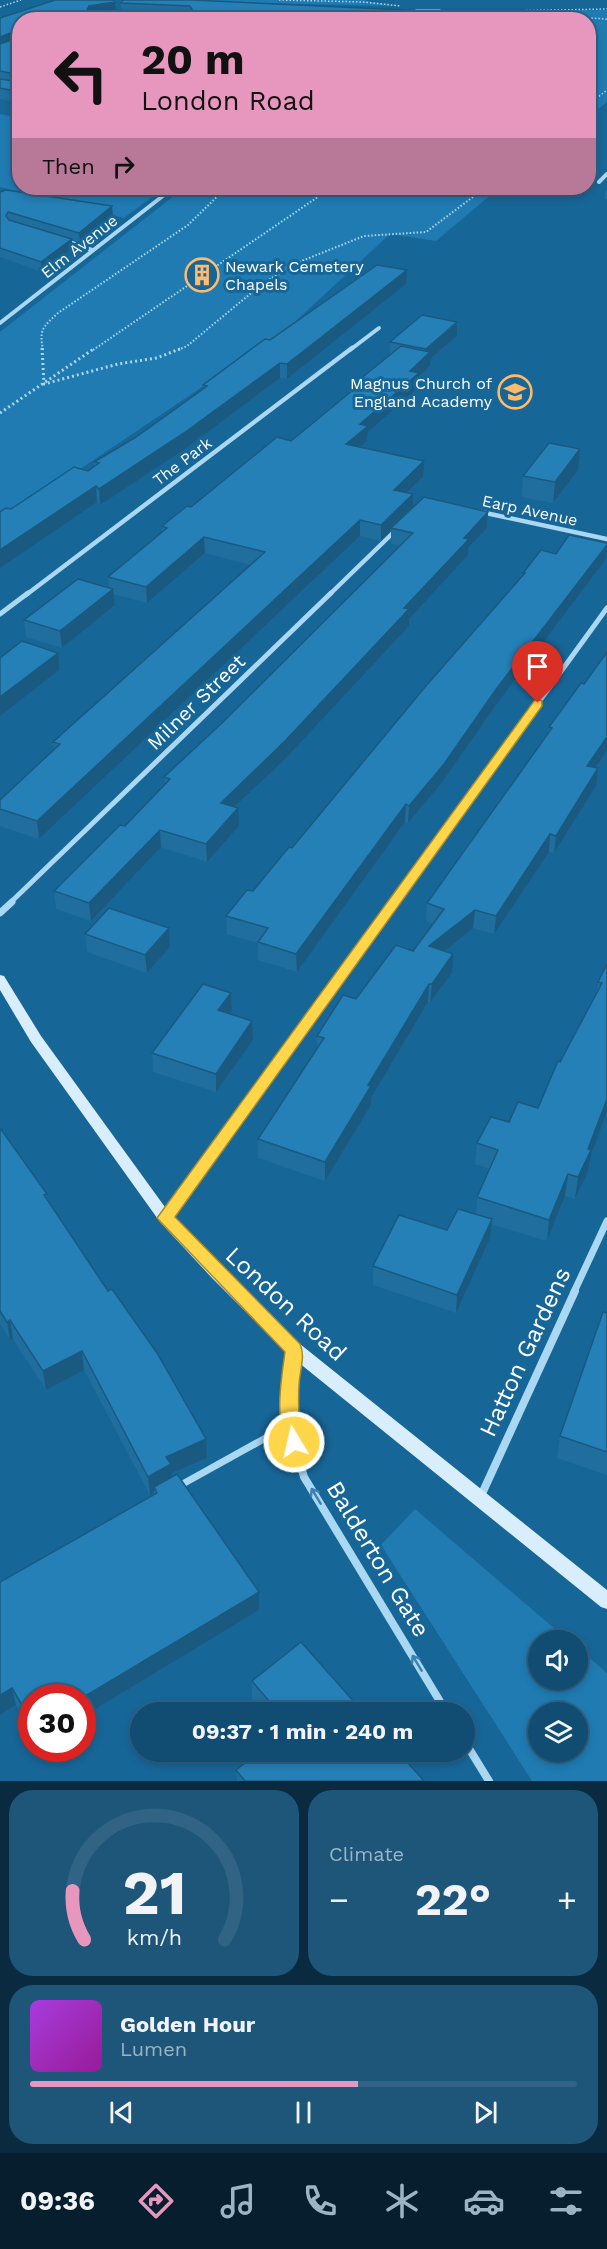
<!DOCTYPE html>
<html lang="en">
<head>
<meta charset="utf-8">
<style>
	:root { --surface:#114c72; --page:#1e567a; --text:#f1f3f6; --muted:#9cb4c4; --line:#306384; --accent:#e797bd }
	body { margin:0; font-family:"Work Sans",sans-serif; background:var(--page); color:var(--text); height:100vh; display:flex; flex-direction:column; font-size:22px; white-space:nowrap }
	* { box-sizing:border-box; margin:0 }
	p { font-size:20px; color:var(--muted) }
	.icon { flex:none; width:33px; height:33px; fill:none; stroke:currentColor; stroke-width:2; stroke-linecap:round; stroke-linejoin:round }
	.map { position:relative; height:1781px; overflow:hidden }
	.sheet { display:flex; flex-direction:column; gap:9px; padding:9px; background:#092a3f; flex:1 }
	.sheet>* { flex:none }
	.banner { position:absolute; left:12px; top:12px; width:584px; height:183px; border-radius:24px; box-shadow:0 3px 9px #0003,0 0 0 2px var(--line); background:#e797bd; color:#111; overflow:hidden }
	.controls { position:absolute; left:528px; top:1630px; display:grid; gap:12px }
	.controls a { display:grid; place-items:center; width:60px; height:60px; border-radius:50%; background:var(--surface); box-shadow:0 3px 9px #0003,0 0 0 2px var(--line); font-size:30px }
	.speed { position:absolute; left:18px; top:1684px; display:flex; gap:12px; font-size:30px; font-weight:700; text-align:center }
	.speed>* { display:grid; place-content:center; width:78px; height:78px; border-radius:50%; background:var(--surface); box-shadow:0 3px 9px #0003,0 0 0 2px var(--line); line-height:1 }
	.speed .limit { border:9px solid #d22; background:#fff; color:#111 }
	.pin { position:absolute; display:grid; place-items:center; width:51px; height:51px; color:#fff; margin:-62px -26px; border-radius:50% 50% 50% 0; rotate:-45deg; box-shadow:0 0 6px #0007 }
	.pin .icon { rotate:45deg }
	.me { position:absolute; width:66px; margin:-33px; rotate:351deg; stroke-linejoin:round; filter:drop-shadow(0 0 4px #0008) }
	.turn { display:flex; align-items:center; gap:21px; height:126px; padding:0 30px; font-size:27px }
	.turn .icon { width:78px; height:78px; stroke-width:2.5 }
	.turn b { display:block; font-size:42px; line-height:51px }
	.then { display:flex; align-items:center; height:57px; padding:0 30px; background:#0003; gap:12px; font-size:22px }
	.big { font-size:45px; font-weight:700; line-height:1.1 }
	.sheet .tile { flex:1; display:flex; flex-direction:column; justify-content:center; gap:9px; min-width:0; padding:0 21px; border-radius:24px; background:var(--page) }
	.sheet .dial { align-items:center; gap:0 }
	.dial svg { height:156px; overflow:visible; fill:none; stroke:var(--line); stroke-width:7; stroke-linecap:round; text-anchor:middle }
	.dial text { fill:var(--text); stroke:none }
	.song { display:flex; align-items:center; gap:18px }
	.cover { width:72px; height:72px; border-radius:9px; background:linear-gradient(135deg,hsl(280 70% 55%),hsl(300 70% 35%)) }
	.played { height:6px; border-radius:3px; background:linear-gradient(90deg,var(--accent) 60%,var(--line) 60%) }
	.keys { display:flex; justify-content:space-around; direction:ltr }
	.heat { display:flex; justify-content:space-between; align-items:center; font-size:33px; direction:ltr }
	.sheet .tiles { flex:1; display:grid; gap:9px; grid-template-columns:1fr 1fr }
	.tile:last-child { grid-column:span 2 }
	.trip { position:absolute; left:130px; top:1702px; width:345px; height:60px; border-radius:30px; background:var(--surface); box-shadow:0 3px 9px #0003,0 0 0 2px var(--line); font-weight:700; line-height:60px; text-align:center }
	.tabs { display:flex; height:96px; justify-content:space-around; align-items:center; background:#071e2e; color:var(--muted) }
	.tabs .icon { width:42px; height:42px }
	.tabs .selected { color:var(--accent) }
	.tabs b { font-size:27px; color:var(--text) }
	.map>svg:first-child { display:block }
</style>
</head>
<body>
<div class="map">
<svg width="607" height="1781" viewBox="0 0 607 1781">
	<rect width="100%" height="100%" fill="#176698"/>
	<g fill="#1f7bb2" fill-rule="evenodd">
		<polygon points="118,0 362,0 399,6"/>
		<polygon points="607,10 607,102 588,117 588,20 422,19 424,13"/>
		<polygon points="0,114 19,118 20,188 164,188 124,218 0,187"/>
		<polygon points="184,188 499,188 436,241 390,234 284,332 0,523 0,332"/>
		<path d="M 415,1509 L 569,1641 L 538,1641 L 538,1680 L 578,1680 L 578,1648 L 607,1673 L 607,1781 L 532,1781 L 381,1545 ZM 538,1713 L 578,1713 L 578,1752 L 538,1752 Z"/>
	</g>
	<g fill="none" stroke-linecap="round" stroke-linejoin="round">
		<g stroke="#aad7f2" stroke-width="1.5" stroke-dasharray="1.5 2" stroke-linecap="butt">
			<polyline points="279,0 363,2 401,6"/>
			<polyline points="0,7 21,0"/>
			<polyline points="456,12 607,9"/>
			<polyline points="455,18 538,15 607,19"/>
			<polyline points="562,20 570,13"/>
			<polyline points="588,105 607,90"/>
		</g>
		<g stroke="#aad7f2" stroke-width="2" stroke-dasharray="1.5 2" stroke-linecap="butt">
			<path d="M 43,350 C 39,329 43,327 58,313 L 188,225 L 226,188"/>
			<polyline points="93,350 331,188"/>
			<polyline points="178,350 187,346 261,285 294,264 364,236 426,232 485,188"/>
		</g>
		<g stroke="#aad7f2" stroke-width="3" stroke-dasharray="2 3" stroke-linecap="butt">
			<polyline points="42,348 44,384 118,364 157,358 182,348"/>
			<polyline points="0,413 95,348"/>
		</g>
		<polyline stroke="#aad7f2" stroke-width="7" points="179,1486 289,1425"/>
		<polyline stroke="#aad7f2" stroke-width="3" points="416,20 416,11 440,11"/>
		<g stroke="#aad7f2" stroke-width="4">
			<polyline points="599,182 607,174"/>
			<polyline points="66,241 92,250"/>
			<polyline points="0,323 173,188"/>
			<polyline points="350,350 379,328"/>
		</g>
		<g stroke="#aad7f2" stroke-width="4.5">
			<polyline points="481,512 607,539"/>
			<polyline points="26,595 352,348"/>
			<polyline points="329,595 396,530"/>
		</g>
		<g stroke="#aad7f2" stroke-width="5">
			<polyline points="0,614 28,593"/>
			<polyline points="10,903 331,593"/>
			<polyline points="393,903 607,608"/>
		</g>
		<g stroke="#aad7f2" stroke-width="7">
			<polyline points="0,913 12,902"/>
			<polyline points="166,1217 394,902"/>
			<polyline points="574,1292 607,1221"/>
		</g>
		<g stroke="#aad7f2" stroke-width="8">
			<polyline points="294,1351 289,1425 304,1477 447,1713"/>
			<polyline points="480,1498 575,1291"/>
			<polyline points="465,1742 489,1781"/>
		</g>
		<polygon fill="#d9eefc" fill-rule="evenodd" points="0,975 4,976 41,1036 170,1214 222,1270 300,1344 607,1590 607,1609 601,1607 288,1354 212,1278 160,1222 31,1042 0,990"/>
	</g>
	<g fill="#206e9d">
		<polygon points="115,2 116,10 121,10 121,3 405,10 405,20 20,20 20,103 0,99 0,18"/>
		<polygon points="607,190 607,199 604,199 605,192"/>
		<polygon points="0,192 113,215 80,242 72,240 72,248 42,272 0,257"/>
		<polygon points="407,270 406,284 287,379 280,378 185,449 100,505 97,502 11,509 88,471 94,467 94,462 136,437 203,389 203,385 270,340"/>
		<polygon points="457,322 457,336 430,359 430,366 419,376 419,387 368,432 367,441 360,447 423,477 407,493 413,507 488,512 487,528 468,548 468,555 409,619 409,626 286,758 235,807 239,826 207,862 161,847 91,921 56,909 54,891 125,826 165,784 164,777 223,722 400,546 391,543 391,530 381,541 360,536 39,839 0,826 0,800 54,750 53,742 251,565 205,553 147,603 114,594 115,605 62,648 26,637 24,620 109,587 108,577 162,532 162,526 291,441 359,386 359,380 390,355 390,342"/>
		<polygon points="578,470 553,503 522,497 523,476"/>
		<polygon points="607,543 606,559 496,705 443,781 408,823 405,822 297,972 258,960 258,943 227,934 226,916 253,891 292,848 522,577 523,573 556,554"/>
		<polygon points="607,652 607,751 596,768 596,786 554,853 549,852 494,934 473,928 444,951 452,973 430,1003 428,1002 371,1098 371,1105 325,1181 258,1158 258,1139 317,1049 317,1036 356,999 413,951 433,924 426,921 427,903 548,734 549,727 584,684"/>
		<polygon points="169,928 170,947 147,973 87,952 85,934"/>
		<polygon points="607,964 607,1112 591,1155 588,1172 575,1199 565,1196 547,1241 491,1224 490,1238 456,1313 373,1285 373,1266 447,1230 476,1214 477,1197 490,1169 475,1164 477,1143 509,1122 538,1108 560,1062 596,995 598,982"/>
		<polygon points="231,993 232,1011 230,1014 252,1021 253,1040 216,1092 153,1072 152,1053"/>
		<polygon points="0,1128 47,1194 48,1202 206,1439 207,1458 172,1473 172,1477 259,1610 32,1698 32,1734 16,1705 0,1715 0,1582 154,1495 154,1493 150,1495 84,1370 46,1390 13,1339 10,1340 0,1324"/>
		<polygon points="607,1313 607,1475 557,1458 560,1436"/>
		<polygon points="252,1681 364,1713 264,1713 252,1699"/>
		<polygon points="236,1770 424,1781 237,1781"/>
	</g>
	<g fill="#1a5a80">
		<polygon points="115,2 116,12 90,17 87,10 89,6"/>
		<polygon points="405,10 405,20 389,20"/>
		<polygon points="18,30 19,40 0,48 0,37"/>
		<polygon points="112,206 113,215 80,242 79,233"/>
		<polygon points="72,239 72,248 42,272 41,262"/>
		<polygon points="407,270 406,284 287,379 287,364"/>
		<polygon points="457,322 457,336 430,359 430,366 419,376 419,387 368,432 367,441 346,459 346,444 360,424 410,371 426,356 426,349"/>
		<polygon points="280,363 280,378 185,449 100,505 99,489"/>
		<polygon points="580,449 578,470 553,503 555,482"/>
		<polygon points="424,461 423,477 394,505 394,490"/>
		<polygon points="96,486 97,502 0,568 0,550"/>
		<polygon points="413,494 413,510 391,528 391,530 381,541 381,525"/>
		<polygon points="488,512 487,528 468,548 468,555 409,619 409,626 286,758 221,820 221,803 404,608 464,538"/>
		<polygon points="360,520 360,536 39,839 37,821"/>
		<polygon points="204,537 205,553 147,603 146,587"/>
		<polygon points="607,545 606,559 496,705 443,781 408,823 409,806 497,688"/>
		<polygon points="113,589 115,605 62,648 60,631"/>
		<polygon points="58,653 59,670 0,716 0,697"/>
		<polygon points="607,737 607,751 585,783 587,766"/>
		<polygon points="598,768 596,786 554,853 556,836"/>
		<polygon points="406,804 405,822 297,972 296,954"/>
		<polygon points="238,808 239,826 207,862 206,844"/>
		<polygon points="160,830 161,847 91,921 89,903"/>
		<polygon points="550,834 549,852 494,934 496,916"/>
		<polygon points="475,910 473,928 428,965 429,946"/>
		<polygon points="169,928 170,947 147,973 145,955"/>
		<polygon points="453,954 452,973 430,1003 432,984"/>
		<polygon points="429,984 428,1002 371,1098 371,1105 325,1181 325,1162 368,1085"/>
		<polygon points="231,993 232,1011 219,1029 218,1010"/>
		<polygon points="252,1021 253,1040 216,1092 216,1074"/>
		<polygon points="607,1099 607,1112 591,1155 588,1172 575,1199 578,1177 588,1149"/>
		<polygon points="568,1174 565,1196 547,1241 549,1220"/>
		<polygon points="492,1219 490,1238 456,1313 457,1295"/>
		<polygon points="10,1320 13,1339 10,1340 7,1322"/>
		<polygon points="82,1351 84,1370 46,1390 43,1371"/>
		<polygon points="206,1439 207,1458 172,1473 172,1483 154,1487 154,1493 150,1495 148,1477 166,1457"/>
		<polygon points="259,1592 259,1610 82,1717 82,1698"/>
		<polygon points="12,1688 16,1705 0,1715 0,1695"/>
	</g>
	<g fill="#2580b7" stroke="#1a5a80" stroke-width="1.5">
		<polygon points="55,0 112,0 115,2 89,6 87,10 90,13 111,10 189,14 193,11 190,6 121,3 123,0 192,0 405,10 389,20 20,20 20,31 18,30 0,37 0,18"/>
		<polygon points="20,37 20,75 0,71 0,44"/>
		<polygon points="0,79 20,82 20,92 0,88"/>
		<polygon points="6,190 112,206 79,233 8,212 6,216 9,220 72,239 41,262 0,248 0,192"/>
		<polygon points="377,265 407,270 287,364 280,363 184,433 99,489 96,486 0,550 0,512 6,508 11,509 74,467 88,471 99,463 94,462 136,437 207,386 203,385 265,339 270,340"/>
		<polygon points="422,315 457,322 426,349 390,342"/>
		<polygon points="401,346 430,352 410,371 419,373 360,424 368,426 346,444 424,461 394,490 413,494 381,525 360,520 37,821 0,809 0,800 60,744 53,742 265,552 204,537 146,587 108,577 167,528 162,526 187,506 191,507 277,437 291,441 364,381 359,380"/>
		<polygon points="549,443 580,449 555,482 523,476"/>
		<polygon points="424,497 488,512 464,538 469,539 404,608 409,609 285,741 221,803 238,808 206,844 160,830 89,903 54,891 120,825 125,826 170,779 164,777 223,722 413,533 391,528"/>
		<polygon points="569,535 607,543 607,545 497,688 444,764 409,806 406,804 296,954 258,942 268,928 226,916 247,890 253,891 289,847 292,848 425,687 525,573 523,573 541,550 556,554"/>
		<polygon points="78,579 113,589 60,631 24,620"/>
		<polygon points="22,641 58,653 0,697 0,658"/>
		<polygon points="607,652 607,737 587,766 598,768 556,836 550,834 496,916 475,910 429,946 453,954 432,984 429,984 368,1085 371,1086 325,1162 258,1139 324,1038 317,1036 343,995 356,999 396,945 413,951 444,909 427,903 552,728 549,727 581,683 584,684"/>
		<polygon points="109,908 169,928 145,955 85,934"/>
		<polygon points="607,964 607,1099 588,1149 591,1150 578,1177 568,1174 549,1220 477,1197 498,1150 477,1143 491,1117 509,1122 518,1102 538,1108 558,1061 560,1062 602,983 598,982"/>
		<polygon points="203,984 231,993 218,1010 252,1021 216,1074 152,1053"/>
		<polygon points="0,1128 47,1194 44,1195 108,1291 112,1289 157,1353 206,1439 166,1457 171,1464 148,1477 82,1351 43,1371 10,1320 7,1322 0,1311"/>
		<polygon points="458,1209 492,1219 457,1295 373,1266 399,1215 447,1230"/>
		<polygon points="603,1312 607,1313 607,1452 560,1436"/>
		<polygon points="177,1474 259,1592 82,1698 32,1698 32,1722 12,1688 0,1695 0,1582 157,1493 154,1487"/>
		<polygon points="301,1642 364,1713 279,1713 252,1681"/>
		<polygon points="259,1752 398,1752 424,1781 245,1781 236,1770"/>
	</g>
	<defs><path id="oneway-shaft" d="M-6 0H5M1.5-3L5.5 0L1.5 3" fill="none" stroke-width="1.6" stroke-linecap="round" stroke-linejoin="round" transform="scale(1.5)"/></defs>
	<g stroke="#3c82ae">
		<use href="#oneway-shaft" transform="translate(316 1496) rotate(-121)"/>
		<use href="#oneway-shaft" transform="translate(417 1663) rotate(-121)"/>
	</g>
	<path fill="#ffd54a" stroke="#a68a30" stroke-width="1.5" d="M 538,699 L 542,701 L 542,706 L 175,1217 L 300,1344 C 306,1356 299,1373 299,1386 C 298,1405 298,1424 304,1442 L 301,1448 L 294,1450 L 288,1448 C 274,1419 281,1382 285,1352 L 157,1218 L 534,701 Z"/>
	<defs>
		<symbol id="building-ring" viewBox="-11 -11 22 22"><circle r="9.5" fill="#176698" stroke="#ffba6b" stroke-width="1.5"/><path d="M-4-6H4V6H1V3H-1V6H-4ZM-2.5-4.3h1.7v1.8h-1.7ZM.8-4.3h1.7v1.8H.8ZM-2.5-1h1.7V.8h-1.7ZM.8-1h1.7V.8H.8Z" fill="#ffba6b"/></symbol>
		<symbol id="school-ring" viewBox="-11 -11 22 22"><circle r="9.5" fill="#176698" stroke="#ffba6b" stroke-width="1.5"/><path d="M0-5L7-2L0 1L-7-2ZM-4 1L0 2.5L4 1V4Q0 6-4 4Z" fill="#ffba6b"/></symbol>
	</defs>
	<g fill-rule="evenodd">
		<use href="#building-ring" x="183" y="256" width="38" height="38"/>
		<use href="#school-ring" x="496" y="373" width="38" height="38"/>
	</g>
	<g text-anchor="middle" stroke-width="6" stroke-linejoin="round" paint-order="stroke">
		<g font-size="16" fill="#fff" stroke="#176698">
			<text transform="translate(79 246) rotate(-38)" y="6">Elm Avenue</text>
			<text transform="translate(182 461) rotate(-37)" y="6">The Park</text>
			<text transform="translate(530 510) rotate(12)" y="6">Earp Avenue</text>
		</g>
		<g font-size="16" fill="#fff" stroke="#176698" text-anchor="start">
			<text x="225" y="272">Newark Cemetery<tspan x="225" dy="18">Chapels</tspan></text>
			<text x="492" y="389" text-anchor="end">Magnus Church of<tspan x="492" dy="18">England Academy</tspan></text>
		</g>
		<g font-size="20" fill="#fff" stroke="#176698">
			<text transform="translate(196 702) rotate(-44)" y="7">Milner Street</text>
		</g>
		<g font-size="24" fill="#fff" stroke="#176698">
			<text transform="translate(286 1304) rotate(43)" y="8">London Road</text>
			<text transform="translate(525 1352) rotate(-65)" y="8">Hatton Gardens</text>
			<text transform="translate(378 1559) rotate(59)" y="8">Balderton Gate</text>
		</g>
	</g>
</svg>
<div class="controls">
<a><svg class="icon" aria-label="sound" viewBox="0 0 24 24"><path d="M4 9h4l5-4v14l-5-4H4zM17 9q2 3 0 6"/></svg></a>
<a><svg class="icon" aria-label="layers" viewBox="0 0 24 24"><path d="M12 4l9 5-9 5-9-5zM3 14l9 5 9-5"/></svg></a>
</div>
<div class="speed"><div class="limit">30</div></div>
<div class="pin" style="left:538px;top:703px;background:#d93025"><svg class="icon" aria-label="arrive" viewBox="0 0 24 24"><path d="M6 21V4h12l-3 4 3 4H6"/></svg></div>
<svg class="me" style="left:294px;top:1442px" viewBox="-20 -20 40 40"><circle r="17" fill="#ffd54a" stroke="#fff" stroke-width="3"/><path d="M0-11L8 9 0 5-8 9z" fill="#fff"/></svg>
<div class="trip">09:37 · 1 min · 240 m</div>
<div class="banner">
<div class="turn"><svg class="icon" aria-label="left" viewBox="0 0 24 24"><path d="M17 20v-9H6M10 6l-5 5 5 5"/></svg><div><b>20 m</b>London Road</div></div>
<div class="then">Then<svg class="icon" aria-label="right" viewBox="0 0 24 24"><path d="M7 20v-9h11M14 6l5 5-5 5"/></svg></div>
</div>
</div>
<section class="sheet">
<div class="tiles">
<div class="tile dial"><svg viewBox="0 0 100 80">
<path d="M14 69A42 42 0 1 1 86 69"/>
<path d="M14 69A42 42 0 0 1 8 44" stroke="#e797bd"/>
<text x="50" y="56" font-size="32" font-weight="700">21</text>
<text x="50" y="72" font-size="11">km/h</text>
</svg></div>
<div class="tile"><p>Climate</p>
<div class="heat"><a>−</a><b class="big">22°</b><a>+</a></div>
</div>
<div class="tile">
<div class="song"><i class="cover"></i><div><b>Golden Hour</b><p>Lumen</p></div></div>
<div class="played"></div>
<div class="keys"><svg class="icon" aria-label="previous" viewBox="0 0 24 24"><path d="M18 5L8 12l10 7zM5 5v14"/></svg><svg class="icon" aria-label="pause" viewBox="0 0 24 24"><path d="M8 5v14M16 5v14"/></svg><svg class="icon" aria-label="next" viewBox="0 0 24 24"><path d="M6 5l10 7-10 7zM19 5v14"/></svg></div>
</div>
</div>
</section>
<nav class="tabs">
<b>09:36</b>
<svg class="icon selected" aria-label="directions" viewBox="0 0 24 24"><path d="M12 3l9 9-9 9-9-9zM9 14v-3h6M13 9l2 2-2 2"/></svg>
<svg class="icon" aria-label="music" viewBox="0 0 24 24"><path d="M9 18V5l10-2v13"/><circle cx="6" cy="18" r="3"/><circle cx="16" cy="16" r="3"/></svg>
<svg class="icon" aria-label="phone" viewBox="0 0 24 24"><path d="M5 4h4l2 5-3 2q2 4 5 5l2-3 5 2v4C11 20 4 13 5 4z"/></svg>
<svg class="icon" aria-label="climate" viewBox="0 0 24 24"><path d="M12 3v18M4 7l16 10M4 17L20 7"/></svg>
<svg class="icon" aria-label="car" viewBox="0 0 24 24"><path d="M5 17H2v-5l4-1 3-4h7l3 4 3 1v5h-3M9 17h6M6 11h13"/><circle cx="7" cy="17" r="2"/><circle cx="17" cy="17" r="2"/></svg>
<svg class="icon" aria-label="filters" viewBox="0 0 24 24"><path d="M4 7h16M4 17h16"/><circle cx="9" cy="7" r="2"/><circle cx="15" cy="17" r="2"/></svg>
</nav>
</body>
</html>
